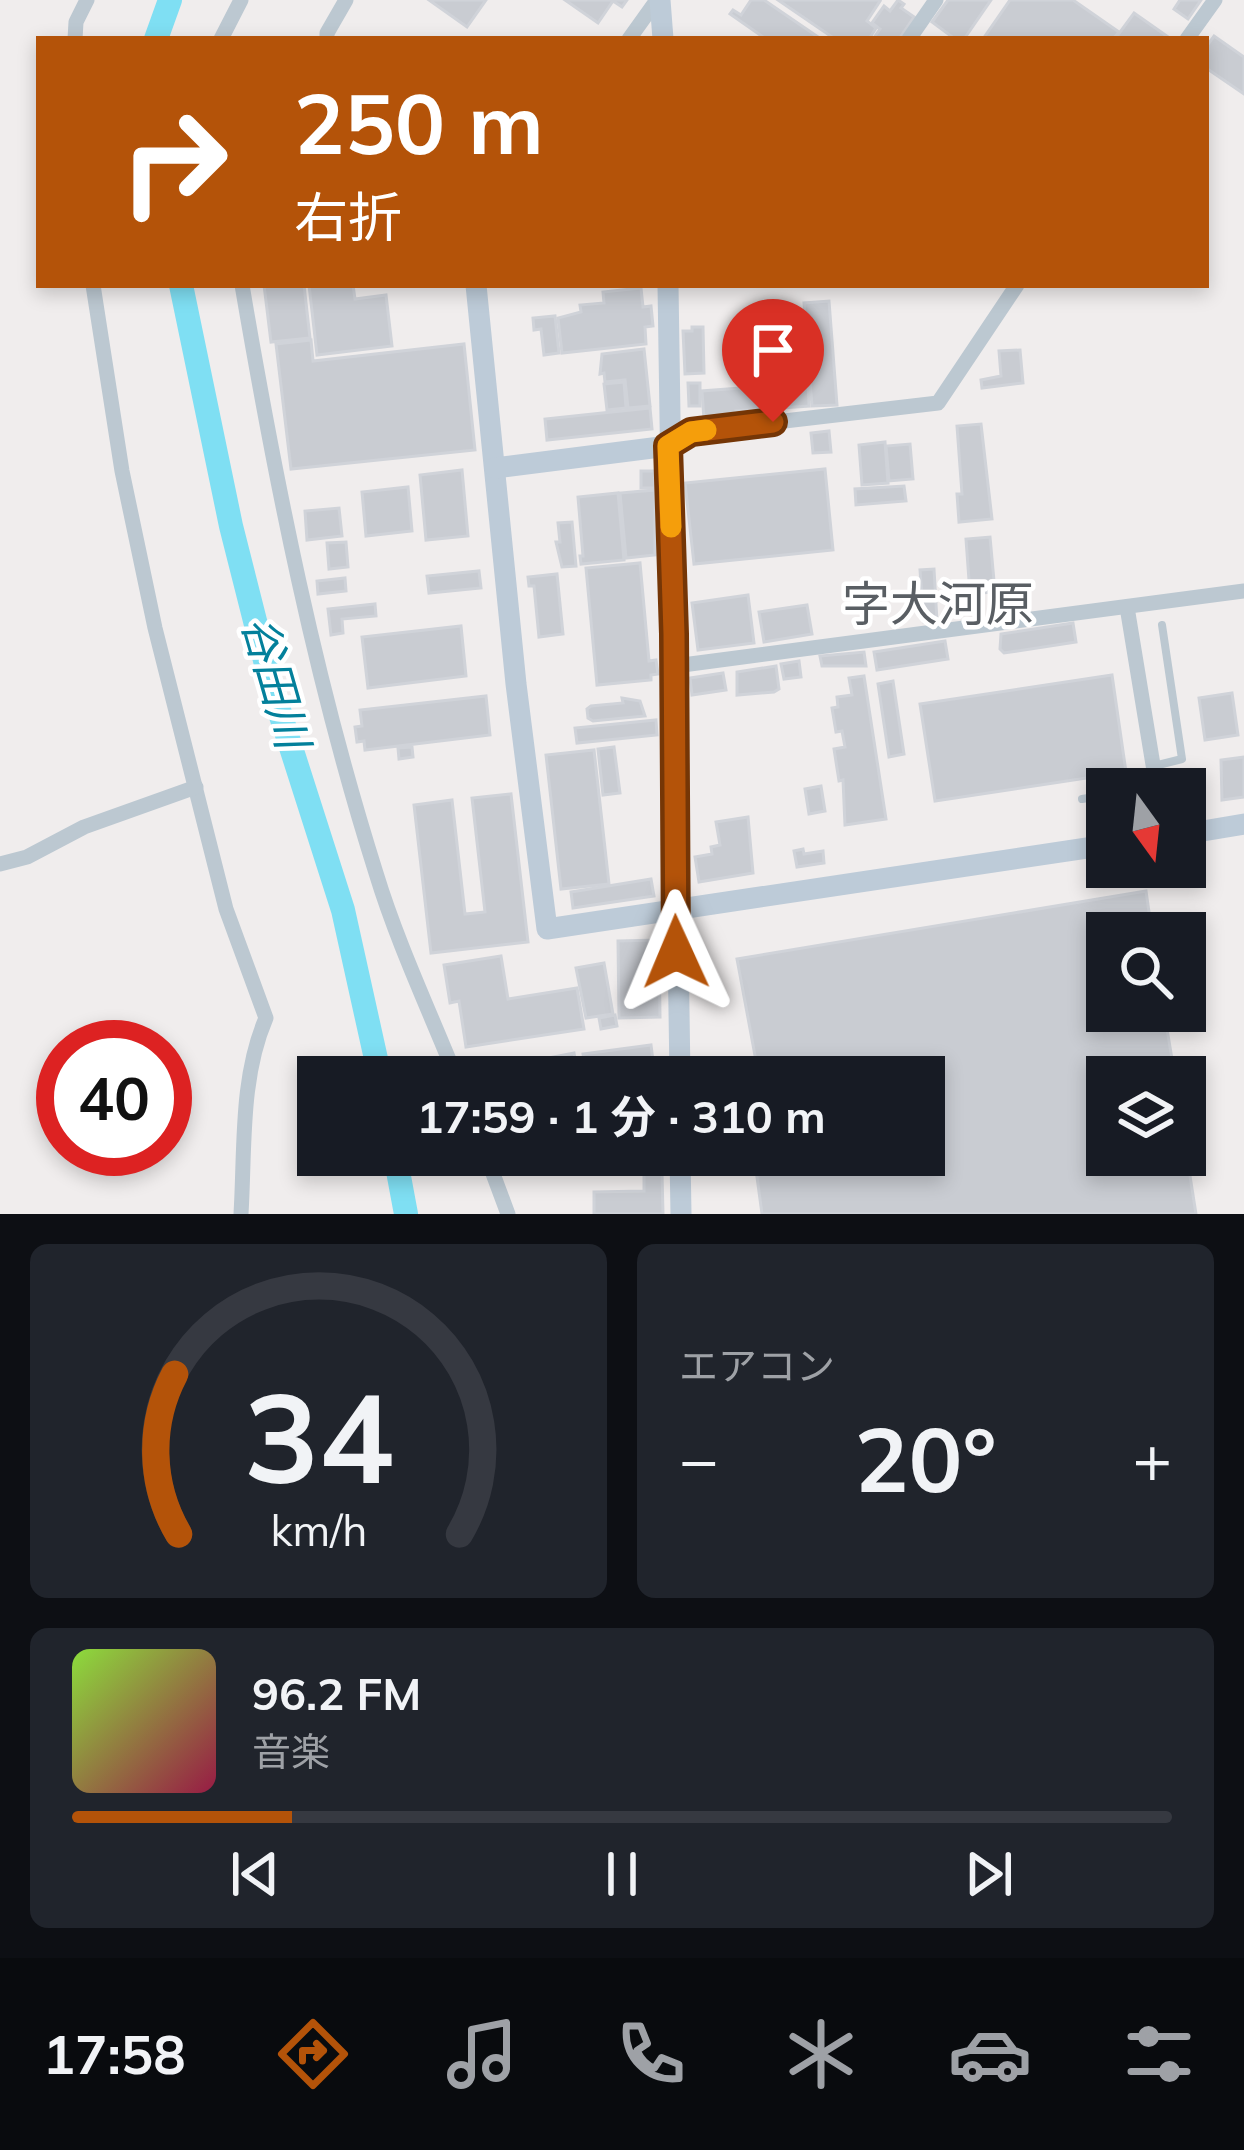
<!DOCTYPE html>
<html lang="ja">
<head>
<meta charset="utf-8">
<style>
	:root { --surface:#171b24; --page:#20242c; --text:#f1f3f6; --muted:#9ea1a6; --line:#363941; --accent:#b45309 }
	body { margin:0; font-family:Mulish,"Noto Sans JP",sans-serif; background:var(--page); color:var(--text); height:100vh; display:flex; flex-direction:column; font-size:45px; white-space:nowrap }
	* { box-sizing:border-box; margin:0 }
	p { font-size:39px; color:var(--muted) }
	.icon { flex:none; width:66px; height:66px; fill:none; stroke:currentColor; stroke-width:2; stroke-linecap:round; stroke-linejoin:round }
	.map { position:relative; height:1214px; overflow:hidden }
	.drawer { display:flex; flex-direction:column; gap:30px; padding:30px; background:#0d0f14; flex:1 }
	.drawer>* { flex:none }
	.banner { position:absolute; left:36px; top:36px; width:1173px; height:252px; border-radius:0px; box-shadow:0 6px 18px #0003; background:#b45309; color:#fff; overflow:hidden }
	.needle { width:78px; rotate:165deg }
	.buttons { position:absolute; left:1086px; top:768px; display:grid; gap:24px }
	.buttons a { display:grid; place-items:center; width:120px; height:120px; border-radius:0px; background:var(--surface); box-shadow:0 6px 18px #0003; font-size:60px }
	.speed { position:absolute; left:36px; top:1020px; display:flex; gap:24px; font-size:60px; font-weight:700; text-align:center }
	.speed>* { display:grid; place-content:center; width:156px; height:156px; border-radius:50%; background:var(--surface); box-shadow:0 6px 18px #0003; line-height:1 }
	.speed .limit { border:18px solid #d22; background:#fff; color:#111 }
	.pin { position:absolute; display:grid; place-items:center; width:102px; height:102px; color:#fff; margin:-123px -51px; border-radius:50% 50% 50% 0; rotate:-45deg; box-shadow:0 0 12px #0007 }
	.pin .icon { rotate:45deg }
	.me { position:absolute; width:132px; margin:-66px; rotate:359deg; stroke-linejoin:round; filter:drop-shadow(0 0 9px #0008) }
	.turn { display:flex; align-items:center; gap:42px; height:252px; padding:0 60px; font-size:54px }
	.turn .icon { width:156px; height:156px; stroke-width:2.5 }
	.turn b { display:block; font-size:84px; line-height:102px }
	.big { font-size:90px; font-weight:700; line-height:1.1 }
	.drawer .card { flex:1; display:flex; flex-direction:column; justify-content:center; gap:18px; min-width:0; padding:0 42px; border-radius:18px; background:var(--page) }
	.drawer .dial { align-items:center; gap:0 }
	.dial svg { height:312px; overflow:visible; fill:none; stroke:var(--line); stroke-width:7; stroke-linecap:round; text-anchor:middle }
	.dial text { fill:var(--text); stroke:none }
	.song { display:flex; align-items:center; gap:36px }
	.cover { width:144px; height:144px; border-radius:18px; background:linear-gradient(135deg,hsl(90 70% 55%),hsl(340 70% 35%)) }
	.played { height:12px; border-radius:6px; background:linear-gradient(90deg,var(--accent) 20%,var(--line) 20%) }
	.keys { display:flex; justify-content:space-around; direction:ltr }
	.heat { display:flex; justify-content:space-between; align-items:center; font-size:66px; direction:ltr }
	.drawer .tiles { flex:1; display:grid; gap:30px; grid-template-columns:1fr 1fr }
	.card:last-child { grid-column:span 2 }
	.trip { position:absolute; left:297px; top:1056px; width:648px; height:120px; border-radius:0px; background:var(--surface); box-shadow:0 6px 18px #0003; font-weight:700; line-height:120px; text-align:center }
	.tab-bar { display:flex; height:192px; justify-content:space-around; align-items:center; background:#090b0e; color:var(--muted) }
	.tab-bar .icon { width:84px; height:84px }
	.tab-bar .selected { color:var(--accent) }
	.tab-bar b { font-size:54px; color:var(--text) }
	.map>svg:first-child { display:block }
</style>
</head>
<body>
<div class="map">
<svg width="1244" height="1214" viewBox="0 0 1244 1214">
	<rect width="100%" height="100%" fill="#f0eded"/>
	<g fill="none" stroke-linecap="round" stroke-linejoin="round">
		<g stroke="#7fdff3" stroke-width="24">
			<polyline points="156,39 170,0"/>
			<polyline points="181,285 231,526 272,688 343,910 380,1077"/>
			<polyline points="395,1155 406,1214"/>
		</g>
	</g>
	<g fill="#c9ccd2" stroke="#d0d3d9" stroke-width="3">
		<polygon points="429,0 486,0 467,27"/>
		<polygon points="565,0 627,0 622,7 613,1 598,23"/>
		<polygon points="751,0 764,0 821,39 766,39 730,14 733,10 741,15"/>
		<polygon points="778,0 878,0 880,1 867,21 876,28 869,39 835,39"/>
		<polygon points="898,0 904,4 901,8 914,17 899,39 873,39 880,29 872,23 884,6 890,11"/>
		<polygon points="948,0 991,0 964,39 955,39 932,22"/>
		<polygon points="1010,0 1073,0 1119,32 1113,39 983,39"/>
		<polygon points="1180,0 1201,0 1188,19 1174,9"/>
		<polygon points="1134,13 1171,39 1115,39"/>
		<polygon points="1214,36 1244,57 1244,94 1206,68 1206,47"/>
		<polygon points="264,285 304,285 310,338 271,342"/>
		<polygon points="309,285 353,285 355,299 386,295 392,346 317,355"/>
		<polygon points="641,288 643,307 651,306 653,326 645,327 646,344 562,353 558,318 581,312 580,305 604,303 603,292"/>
		<polygon points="829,301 837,405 812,406 804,303"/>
		<polygon points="555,316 559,353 544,355 541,329 534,330 533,318"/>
		<polygon points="692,327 703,327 704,373 685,374 683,331 692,331"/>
		<polygon points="311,340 313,361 464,344 475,450 291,469 276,344"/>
		<polygon points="644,349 650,406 628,408 625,380 605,382 604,373 600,374 602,354"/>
		<polygon points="1020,350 1023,383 982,388 981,380 1001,376 999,351"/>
		<polygon points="624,382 626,408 607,410 604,384"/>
		<polygon points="688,383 700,383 700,406 689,406"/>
		<polygon points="808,383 809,406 736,411 737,416 704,419 702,391"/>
		<polygon points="650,408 652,429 547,440 545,419"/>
		<polygon points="981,424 992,519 959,522 957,494 962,494 957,426"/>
		<polygon points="829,431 831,452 813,453 811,433"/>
		<polygon points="885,442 888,483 862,485 859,445"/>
		<polygon points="910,444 913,479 889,481 886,446"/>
		<polygon points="825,469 833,550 694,564 685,483"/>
		<polygon points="462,470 468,536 426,540 420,475"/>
		<rect x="641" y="471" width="14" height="17"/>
		<polygon points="904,486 906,501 856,505 855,489"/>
		<polygon points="408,487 412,531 366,536 362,492"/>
		<polygon points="655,490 655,555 626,558 620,493"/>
		<polygon points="618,493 624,560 581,564 580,556 583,556 578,497"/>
		<polygon points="339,508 342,536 307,540 305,511"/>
		<polygon points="572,522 576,566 562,567 556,542 560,542 558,523"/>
		<polygon points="990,537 995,592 970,594 966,539"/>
		<polygon points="346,542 348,567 329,569 327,543"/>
		<polygon points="640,563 649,661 656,660 658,674 651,675 651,680 597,685 586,568"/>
		<polygon points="934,569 937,621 924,622 920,570"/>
		<polygon points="479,571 481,588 429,593 427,576"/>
		<polygon points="557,574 563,634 539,637 534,586 529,586 528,577"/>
		<polygon points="345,578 346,591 318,594 317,581"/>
		<polygon points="748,595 754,643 698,650 692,603"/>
		<polygon points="375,604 376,616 342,619 343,633 331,635 328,609"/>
		<polygon points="807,605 812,634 764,642 759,612"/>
		<polygon points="1073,623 1076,642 1004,653 1000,649 1001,634"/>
		<polygon points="461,626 466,676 368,688 362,637"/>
		<polygon points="945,641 948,659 877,670 874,652"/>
		<polygon points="864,652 866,666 822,666 820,656"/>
		<polygon points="799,661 801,677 784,679 781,664"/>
		<polygon points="776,666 779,689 774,692 737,695 737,672"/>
		<polygon points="723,673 726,690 692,695 690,678"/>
		<polygon points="1112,675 1126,772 935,801 920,704"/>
		<polygon points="864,676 886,819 845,825 843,780 839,781 834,749 845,747 842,731 836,732 832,708 838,707 837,697 852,695 849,678"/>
		<polygon points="893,681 904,754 889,757 878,684"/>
		<polygon points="1232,693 1238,735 1205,740 1199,698"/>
		<polygon points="486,696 490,735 365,750 364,741 357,742 355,727 362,726 360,710"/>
		<polygon points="622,698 640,701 645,716 593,721 588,718 587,709 591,706 623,703"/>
		<polygon points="656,720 657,735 577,743 575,728"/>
		<polygon points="412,747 413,757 399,759 398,748"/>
		<polygon points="614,747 620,793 603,795 598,749"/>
		<polygon points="594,750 609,884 561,889 546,755"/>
		<polygon points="1244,757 1244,797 1222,800 1221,760"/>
		<polygon points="821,786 825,811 809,814 805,789"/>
		<polygon points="511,794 528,942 431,953 414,805 452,800 465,914 485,912 472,798"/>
		<polygon points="748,817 753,873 699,882 695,857 712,854 711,847 720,845 716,822"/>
		<polygon points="803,849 804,854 823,851 824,863 797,867 794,851"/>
		<polygon points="651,879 654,896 573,908 571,892"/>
		<polygon points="1146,891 1152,933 1107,933 1107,1011 1164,1011 1175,1077 1107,1077 1107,1155 1185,1155 1185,1144 1196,1214 762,1214 754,1155 924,1155 924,1077 759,1077 737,959"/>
		<polygon points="659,940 660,1017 619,1018 618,941"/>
		<polygon points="501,956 508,999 577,988 584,1029 466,1047 459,1001 450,1003 444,965"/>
		<polygon points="604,963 613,1014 586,1018 576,968"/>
		<polygon points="615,1015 617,1026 601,1029 599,1018"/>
		<polygon points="651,1045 655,1077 586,1077 583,1054"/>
		<polygon points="574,1053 578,1077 530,1077 528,1062"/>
		<polygon points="644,1173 662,1173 663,1214 594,1214 594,1192 644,1191"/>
	</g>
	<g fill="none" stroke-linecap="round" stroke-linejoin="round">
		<g stroke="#bcc8d1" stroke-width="8">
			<polyline points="1154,766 1182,759 1162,625"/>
			<polyline points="1082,799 1107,795"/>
		</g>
		<g stroke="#bcc8d1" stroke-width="15">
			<polyline points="75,39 76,22 87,0"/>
			<polyline points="221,39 241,0"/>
			<polyline points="327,39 327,33 346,0"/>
			<polyline points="629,39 657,0"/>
			<polyline points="909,39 936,0"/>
			<polyline points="1187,39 1215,0"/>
			<path d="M 93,285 L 122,471 L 155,628 L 226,909 L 266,1018 C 240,1078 245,1149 241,1214"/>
			<path d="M 242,285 C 276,484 315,680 376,873 C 397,942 429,1010 456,1077"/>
			<polyline points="668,446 691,432 938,403 1017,285"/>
			<polyline points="1127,607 1157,789"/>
			<polyline points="675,666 1244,591"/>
			<polyline points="0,864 27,857 84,827 196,787"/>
			<polyline points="486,1155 508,1214"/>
		</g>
		<g stroke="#bdcbd8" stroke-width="21">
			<polyline points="660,0 663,39"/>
			<polyline points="476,285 516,684 547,929 1107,845"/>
			<polyline points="668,285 680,1077"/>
			<polyline points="495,468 668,446"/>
			<polyline points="1185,834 1244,824"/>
			<polyline points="680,1155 681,1214"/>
		</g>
	</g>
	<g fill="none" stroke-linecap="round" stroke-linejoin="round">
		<defs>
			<polyline id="route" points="676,952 674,634 668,446 691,432 773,422"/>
		</defs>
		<use href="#route" stroke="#753606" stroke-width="30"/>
		<use href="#route" stroke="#b45309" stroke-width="21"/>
		<polyline stroke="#f59e0b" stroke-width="21" points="671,527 668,446 691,432 706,430"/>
	</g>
	<g text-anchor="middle" stroke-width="9" stroke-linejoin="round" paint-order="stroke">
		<g font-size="45" font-style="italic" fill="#03809b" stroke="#fff">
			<text transform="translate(276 682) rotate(74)" y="16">谷田川</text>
		</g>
		<g font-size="48" fill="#595e63" stroke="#fff">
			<text x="938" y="621">字大河原</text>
		</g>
	</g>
</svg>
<div class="buttons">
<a><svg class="needle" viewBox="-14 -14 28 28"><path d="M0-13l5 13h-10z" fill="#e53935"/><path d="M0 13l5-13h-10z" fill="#9ea1a6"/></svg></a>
<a><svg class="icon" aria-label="search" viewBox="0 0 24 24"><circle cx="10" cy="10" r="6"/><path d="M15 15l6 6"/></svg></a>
<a><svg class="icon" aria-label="layers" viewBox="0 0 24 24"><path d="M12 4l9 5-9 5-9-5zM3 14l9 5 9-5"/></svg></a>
</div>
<div class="speed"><div class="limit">40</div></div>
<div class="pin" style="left:773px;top:422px;background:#d93025"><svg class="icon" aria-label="arrive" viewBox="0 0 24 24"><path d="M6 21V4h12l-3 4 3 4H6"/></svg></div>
<svg class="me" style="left:676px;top:952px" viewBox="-20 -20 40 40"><path d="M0-17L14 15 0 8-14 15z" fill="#b45309" stroke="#fff" stroke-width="4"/></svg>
<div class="trip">17:59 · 1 分 · 310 m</div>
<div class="banner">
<div class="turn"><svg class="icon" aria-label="right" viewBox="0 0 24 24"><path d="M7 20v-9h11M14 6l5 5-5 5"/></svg><div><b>250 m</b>右折</div></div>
</div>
</div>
<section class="drawer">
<div class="tiles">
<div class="card dial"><svg viewBox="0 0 100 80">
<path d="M14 69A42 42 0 1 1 86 69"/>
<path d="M14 69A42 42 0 0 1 13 28" stroke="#b45309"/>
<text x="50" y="56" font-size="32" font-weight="700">34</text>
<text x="50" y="72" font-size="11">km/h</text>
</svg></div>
<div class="card"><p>エアコン</p>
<div class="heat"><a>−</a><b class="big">20°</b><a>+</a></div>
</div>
<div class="card">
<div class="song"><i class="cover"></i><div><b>96.2 FM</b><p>音楽</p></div></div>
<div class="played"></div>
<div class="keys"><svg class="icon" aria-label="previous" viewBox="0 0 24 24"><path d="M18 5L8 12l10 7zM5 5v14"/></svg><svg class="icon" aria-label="pause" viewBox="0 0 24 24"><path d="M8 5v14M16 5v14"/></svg><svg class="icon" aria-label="next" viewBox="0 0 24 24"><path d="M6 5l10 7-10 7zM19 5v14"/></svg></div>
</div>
</div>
</section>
<nav class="tab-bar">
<b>17:58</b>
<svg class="icon selected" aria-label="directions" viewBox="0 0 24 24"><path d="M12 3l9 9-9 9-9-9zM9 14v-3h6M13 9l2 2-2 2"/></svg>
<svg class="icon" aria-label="music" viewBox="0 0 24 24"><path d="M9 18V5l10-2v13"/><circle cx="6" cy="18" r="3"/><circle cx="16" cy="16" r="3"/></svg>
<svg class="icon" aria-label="phone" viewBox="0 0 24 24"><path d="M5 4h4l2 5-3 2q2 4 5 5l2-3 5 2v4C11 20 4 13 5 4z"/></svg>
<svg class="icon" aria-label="climate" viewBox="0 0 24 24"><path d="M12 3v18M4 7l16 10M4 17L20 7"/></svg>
<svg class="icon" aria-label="car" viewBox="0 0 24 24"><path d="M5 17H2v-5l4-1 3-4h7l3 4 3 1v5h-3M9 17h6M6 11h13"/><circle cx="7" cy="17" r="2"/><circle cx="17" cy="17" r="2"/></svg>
<svg class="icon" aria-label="filters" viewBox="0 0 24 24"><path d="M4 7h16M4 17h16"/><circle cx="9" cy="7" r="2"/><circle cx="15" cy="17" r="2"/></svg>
</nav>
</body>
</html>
